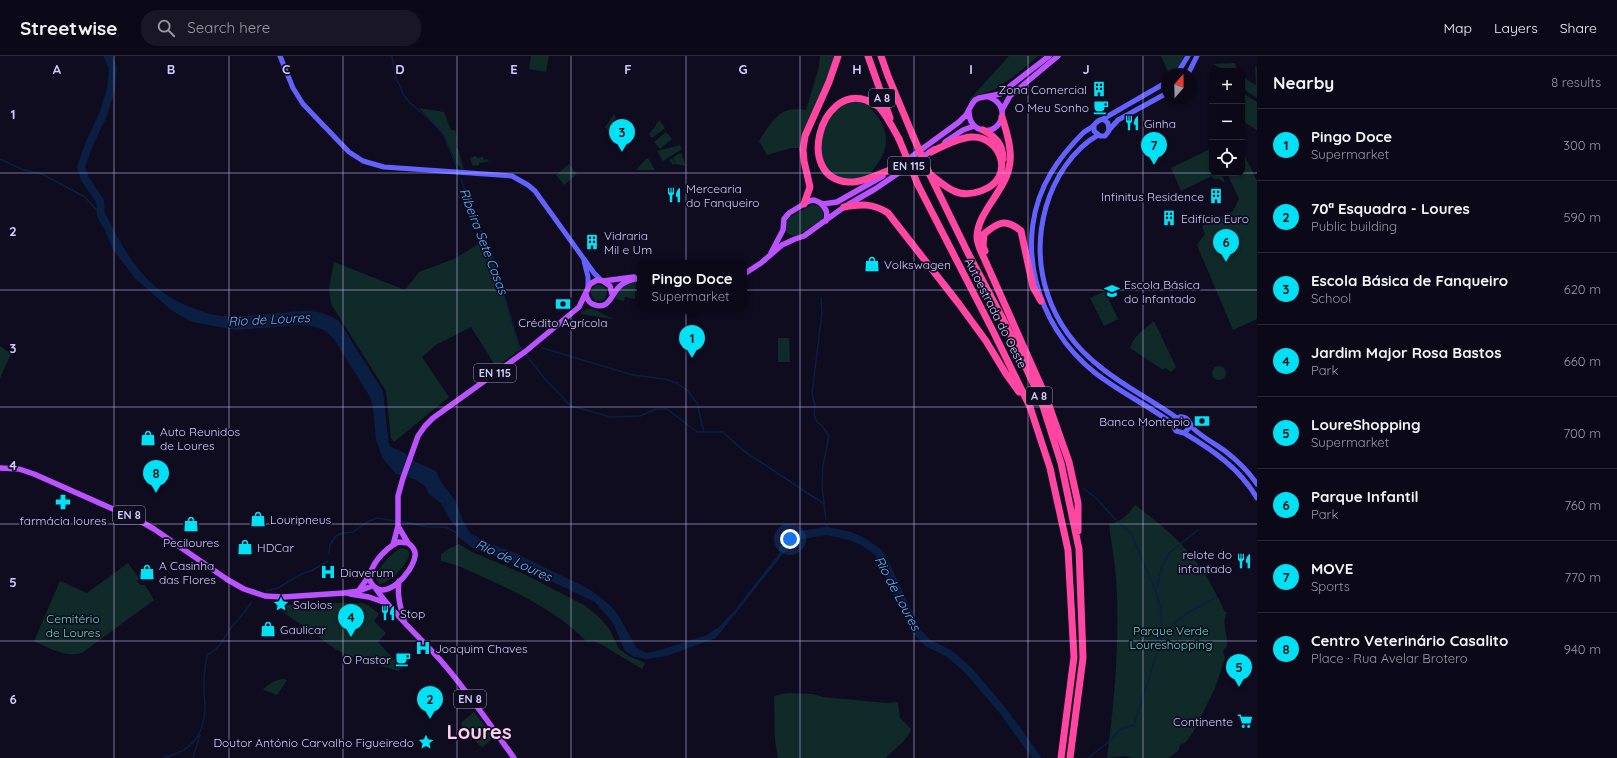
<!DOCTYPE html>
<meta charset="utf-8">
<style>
body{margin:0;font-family:Quicksand,sans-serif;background:#191725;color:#f1f3f6}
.controls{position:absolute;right:12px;top:12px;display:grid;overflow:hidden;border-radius:8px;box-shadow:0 1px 3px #0004}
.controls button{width:36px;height:36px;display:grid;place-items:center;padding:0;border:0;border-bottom:1px solid #2b2a37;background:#0b0918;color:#f1f3f6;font:20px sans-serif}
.compass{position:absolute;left:1161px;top:12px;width:36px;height:36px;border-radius:50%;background:#0b0918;box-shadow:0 1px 3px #0004;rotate:20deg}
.you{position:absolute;left:790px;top:483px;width:14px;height:14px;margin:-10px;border:3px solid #fff;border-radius:50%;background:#1a73e8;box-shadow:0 0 0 6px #1a73e833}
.badge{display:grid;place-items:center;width:26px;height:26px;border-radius:50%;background:#00e1f6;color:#111;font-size:13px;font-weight:700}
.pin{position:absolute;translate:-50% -33px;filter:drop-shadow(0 1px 2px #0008)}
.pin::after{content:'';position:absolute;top:21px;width:14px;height:12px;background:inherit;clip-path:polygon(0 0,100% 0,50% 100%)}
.popup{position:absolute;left:637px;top:204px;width:110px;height:52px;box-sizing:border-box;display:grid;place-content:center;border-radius:8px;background:#0b0918;filter:drop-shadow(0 1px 3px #0005);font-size:13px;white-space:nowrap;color:#9a9aa2}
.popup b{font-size:15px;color:#f1f3f6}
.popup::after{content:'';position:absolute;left:50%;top:100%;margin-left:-8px;border:8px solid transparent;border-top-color:#0b0918}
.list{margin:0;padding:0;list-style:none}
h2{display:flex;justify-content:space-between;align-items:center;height:52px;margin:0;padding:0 16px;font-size:17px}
h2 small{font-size:13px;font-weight:400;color:#9a9aa2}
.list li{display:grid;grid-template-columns:26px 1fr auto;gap:12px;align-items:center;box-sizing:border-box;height:72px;padding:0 16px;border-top:1px solid #2b2a37}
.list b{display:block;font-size:15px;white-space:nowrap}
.list p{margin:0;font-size:13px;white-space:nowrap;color:#9a9aa2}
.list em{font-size:13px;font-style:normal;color:#9a9aa2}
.icon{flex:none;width:22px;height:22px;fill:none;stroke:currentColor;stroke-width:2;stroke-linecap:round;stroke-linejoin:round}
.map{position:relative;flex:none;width:1257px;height:702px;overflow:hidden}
header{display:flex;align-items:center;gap:24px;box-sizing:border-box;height:56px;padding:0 20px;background:#0b0918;border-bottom:1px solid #2b2a37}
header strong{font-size:19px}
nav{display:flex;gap:22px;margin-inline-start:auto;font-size:14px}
.search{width:280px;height:36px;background:#191725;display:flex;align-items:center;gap:10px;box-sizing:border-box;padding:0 14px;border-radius:16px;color:#9a9aa2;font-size:15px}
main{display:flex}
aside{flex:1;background:#0b0918}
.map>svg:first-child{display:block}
</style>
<header>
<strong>Streetwise</strong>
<div class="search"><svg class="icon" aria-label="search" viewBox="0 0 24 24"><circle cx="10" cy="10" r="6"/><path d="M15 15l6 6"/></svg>Search here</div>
<nav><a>Map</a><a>Layers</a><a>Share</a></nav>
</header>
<main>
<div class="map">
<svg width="1257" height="702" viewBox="0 0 1257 702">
<rect width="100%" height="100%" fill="#0f0c20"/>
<!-- green -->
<path fill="#0f2a29" d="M531,0h18l-3,16 -17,-3z
M820,0h15l-8,25 -26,67h-10l-24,7 -8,-14c13,-20 21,-36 47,-31l13,-43z
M1009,0h29c-13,12 -27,23 -43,33 -9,5 -16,3 -25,12l-1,-1z
M1161,0h23l-5,11 -7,7h-3z
M1235,7l2,8h-12l-12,-7z
M1255,11h2v31l-15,-10v-11l14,8z
M1242,37l15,9v28l-15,-9z
M858,42c24,18 39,40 18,68 -3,3 -6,10 -9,12 -14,8 -45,-3 -47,-20 0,-6 -3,-15 0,-21 3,-6 11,-26 15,-30 5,-4 16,-7 23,-9z
M419,52l25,4 7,18h4l2,8 -1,9 2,2 6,21 -3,-1 -5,-7 -12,-27z
M614,58l2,4 -3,3 4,4 3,-3 3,3 -11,10 -7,-8z
M659,64l6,8 -13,10 -3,-4 6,-7z
M666,76l6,7 -12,10 -6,-7z
M680,89l2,4 -19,12 -6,-10z
M1210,93l2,4v20h9l4,9h-1l-5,-3h-5l-2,-3 -31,15 -10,-23z
M1242,94l15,31v138l-24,11 -36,-85 8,-11 -3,-8 31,-15 6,-12 -12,-26h15z
M681,97l5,13 -11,-2 -2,1 -4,-5 3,-2 3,6 -2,-7z
M476,100l1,2 6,-1 1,3 3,-1 1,2h4l-13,2v2l-6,1 -3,-8z
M648,102l7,12h-19l10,-11z
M569,108l8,10 -13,11 -8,-10z
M813,148c9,2 12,8 9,16l-24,15c-5,2 -10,0 -13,-5l1,-9 1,-2z
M485,184c17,35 22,74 36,109l-25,18 -25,-40 -35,18 -14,12 27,40 -55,45 -3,-4 -5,-47 -55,-87 -2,-16 5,-26 71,28 14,-18 35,-13z
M631,226h5l-1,17 -10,-2 -1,4 -8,-2 -1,-2 7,-11z
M591 237a8 8 0 1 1 16 0a8 8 0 1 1-16 0Z
M1105,235l13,28 -14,7 -14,-28z
M587,253c11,-2 15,7 26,9v1l-33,-5z
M1154,265l22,46 -5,5 -6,-4 -2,2 -33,-22c2,-11 16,-20 24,-27z
M778,282h11l1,24h-12z
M0,290l11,8 -11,24z
M1212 317a7 7 0 1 1 14 0a7 7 0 1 1-14 0Z
M1135,449c29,21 55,44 73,74 6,11 12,22 17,33h2c-6,12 1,22 0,34l-4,5 2,7 -10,30 -20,41 -9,13 -6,3 -2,6 -10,7h-35l-8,-2 -18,2c8,-61 13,-121 9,-182 -2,-17 -5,-35 -7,-52 12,-2 19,-9 26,-19z
M459,488l13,8 52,22 60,31 14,11 12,14 9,19 10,7 16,7 -3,6 -43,-26 -7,-2 -5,1c-35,-37 -85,-56 -131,-77l-15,-4v-7l9,-6z
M401,492l5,1c2,1 3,2 3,5 1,8 -21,31 -30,30l-3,-5c1,-12 16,-26 25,-31z
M128,507l11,15 -2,3 3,4h5l9,15 -72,53c-17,5 -33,-5 -48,-12l26,-60 27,12z
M330,547h32l6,2 11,9 -5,7 12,12 -8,9 24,26 -4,3 -46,-14 -15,-7 -54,-38 -3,-6 3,-1z
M284,623l3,1 -10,15 -14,-5c5,-6 13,-11 21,-11z
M787,637l26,1 10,3 63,6 12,-1 2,16 11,11c-3,11 -17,20 -25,29h-108l-3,-17 -1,-45z
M474,656l20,25 -11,10 -3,-1 -19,-21 1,-3z"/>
<!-- water -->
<path fill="#0a1f42" d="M106,159c21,41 39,74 84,92 11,4 21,8 33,9 17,2 37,-2 54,-3 24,-2 41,-6 62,8l44,70 6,55 14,6 13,10 20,9 5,11 14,18 9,23 7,11 15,8 25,9 80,39 21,17 8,11 16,29 10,6 14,-3 45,-14 14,-9 16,-17 53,-68 3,2 -75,94 -49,18 -20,3 -12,-2 -10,-6 -12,-28 -18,-21 -82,-39 -42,-16 -14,-11v-8l-8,-10 -8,-15 -12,-9 -4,-8 -11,-7 -18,-5 -13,-15 -7,-19 -3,-32 -3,-11 -36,-58 -10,-9 -12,-4 -13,-1 -63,5 -44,-8 -21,-12 -36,-32 -22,-28 -13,-32z"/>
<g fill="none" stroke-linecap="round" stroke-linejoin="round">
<!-- stream -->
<path stroke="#0a1f42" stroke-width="1.5" d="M392,0l4,23 5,9 2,6 6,8 21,18 14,15 14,35
M0,103l24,11 18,4 43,23 16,18
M461,123l14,40 17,35 27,92 3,4
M821,242l1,15 -10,81 3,11 -1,10 3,7 5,4 7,10 -6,30 -1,17 2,21
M542,292l91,27 32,4 12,4 11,8 9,12 7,29
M527,300l18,23 26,27 40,11 29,-1 16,-7h11l30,23h26l21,19 80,53 2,15
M1083,432l14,11 17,19 17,15 25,59 4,14 2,23 -1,12 -27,84 -14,5 -14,14 -18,14
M399,465l29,6h18l12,7
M827,475v-6
M329,498l1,-9 6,-9 6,-3 11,-1 14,-10 10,-4 18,3
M266,535l12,-3 25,-15 8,-2 17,-10
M1156,535l6,-24 8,-15 28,-22
M1161,584c15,-23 33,-31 56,-43
M164,702c27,-8 40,-20 41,-50 0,-9 -2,-19 -1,-28 0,-8 2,-17 3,-25 11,-5 15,-13 21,-23 7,-10 16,-18 23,-29
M193,702l7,-23"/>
<!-- river -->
<path stroke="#0a1f42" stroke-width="8" d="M107,170l-6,-11 -1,-14 -15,-22 -4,-12 9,-25 13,-27 8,-26 2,-20 -5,-13
M783,493l4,-5 14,-9 26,-4 23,5 12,5 16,11 8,13 31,67 11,11 22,11 19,17 35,41 33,46"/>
<!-- secondary -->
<path stroke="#6462ff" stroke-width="5" d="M280,0l13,32 10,16 46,48 14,9 21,6 128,9 16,9 7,6 59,82 7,7
M1177,18l11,-18
M1188,18l9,-18
M1103,63l64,-37
M1094,69v6l6,5h5l4,-5 -1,-8 -5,-4c-6,1 -6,3 -10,7 -3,3 -7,4 -10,7 -12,12 -23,25 -32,40 -40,66 -15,153 43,199 25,20 54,33 79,52
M1110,73l8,-9 49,-27
M1098,79c-26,15 -44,44 -52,72 -17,61 4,120 53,159 24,20 53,34 78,52
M584,205l4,16v10
M1190,367l-1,5 -5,5 -8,-2c-6,-7 0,-18 10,-13 4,3 5,9 9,12 9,8 20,14 30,21 13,10 23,20 32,33
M1184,377c29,17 56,36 73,65"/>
<!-- primary -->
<path stroke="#bc52ff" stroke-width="5.5" d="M1002,54l8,-14 48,-40
M969,56c0,6 2,12 8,16 21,12 38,-21 12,-31
M945,86l18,-12 11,-4
M896,112l63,-46 7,-7 6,-11 3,-4 4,-2 21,-4 49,-38
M820,147c6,5 8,9 6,18
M771,197l12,-23 1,-11 5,-6 20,-12 5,-1 9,4 14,-2 46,-26
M744,218l17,-11 21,-18 13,-6 9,-3 40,-29 31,-18 59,-40
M603,225l31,-4
M586,238c1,5 4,10 9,11 15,5 17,-13 25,-19 5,-5 13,-7 20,-8
M0,412l19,1 15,5 106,47 14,8 74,51 16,9 21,7 18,1 61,-4 15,-2 13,-5
M398,470l10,17
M398,486l10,1c4,3 8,8 7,13 -2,16 -32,50 -45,25 -2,-15 15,-32 28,-39z
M393,489l5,-19v-30l5,-18 15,-42 7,-10 8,-8 93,-67 53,-44 11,-23 7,-4 6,1 7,5 2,8
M399,525c-2,14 1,25 5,39
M376,533c19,27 45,49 66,73 26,30 49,64 72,96
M359,534l10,-14
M350,538l19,3 17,6"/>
<!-- highway -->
<path stroke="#ff46a1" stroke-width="7" d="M868,0l22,62
M881,0l7,20 25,60
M1002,61c5,16 11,35 7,51 -5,24 -32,45 -32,69 0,4 2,9 3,12l66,148 23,65 9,41v28
M983,74c13,7 20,14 20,29
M931,96c12,-6 27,-14 40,-15 30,-2 46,42 10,54 -9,3 -19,4 -27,0 -9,-4 -16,-11 -23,-16
M898,111c-15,5 -35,16 -50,15 -53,-4 -28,-97 18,-82 4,2 9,4 13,7 8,9 14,21 20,32
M930,119l38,78 37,70 36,77 20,63 18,86 4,109 -13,100
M918,129l74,144 38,78 20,61 18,82 6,107 -13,101
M804,148l6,-17 -6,-26 -1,-12 2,-13 24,-54 9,-26
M844,151c16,-3 29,-4 44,6l71,91 27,37 20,33 13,18
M985,195l-2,-5 1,-12c14,-12 22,-16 37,-3l12,56 8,14"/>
<!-- highway-bridge -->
<path stroke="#ff46a1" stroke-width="7" d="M913,80l17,39
M899,83l19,46"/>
</g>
<!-- grid -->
<path fill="none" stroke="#d0cbff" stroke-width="1" stroke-opacity="0.55" d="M114,0v702M229,0v702M343,0v702M457,0v702M571,0v702M686,0v702M800,0v702M914,0v702M1028,0v702M1143,0v702M0,117h1212M1212,117h30M1242,117h15M0,234h1257M0,351h1257M0,468h1257M0,585h1257"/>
<!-- icons -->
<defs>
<g id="building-bare" transform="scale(1.2)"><path d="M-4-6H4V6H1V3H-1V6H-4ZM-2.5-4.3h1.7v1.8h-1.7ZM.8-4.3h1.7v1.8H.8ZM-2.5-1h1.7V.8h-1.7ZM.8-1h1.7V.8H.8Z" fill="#00e1f6" stroke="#0f0c20" stroke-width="2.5" paint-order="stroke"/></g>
<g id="cafe-bare" transform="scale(1.2)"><path d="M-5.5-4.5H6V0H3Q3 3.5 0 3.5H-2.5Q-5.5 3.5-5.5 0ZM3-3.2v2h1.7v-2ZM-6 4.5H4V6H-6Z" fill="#00e1f6" stroke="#0f0c20" stroke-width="2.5" paint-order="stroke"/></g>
<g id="restaurant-bare" transform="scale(1.2)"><path d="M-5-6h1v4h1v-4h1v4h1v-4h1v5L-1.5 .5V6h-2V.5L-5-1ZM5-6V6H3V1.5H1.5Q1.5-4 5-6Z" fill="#00e1f6" stroke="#0f0c20" stroke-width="2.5" paint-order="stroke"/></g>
<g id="shop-bare" transform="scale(1.2)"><path d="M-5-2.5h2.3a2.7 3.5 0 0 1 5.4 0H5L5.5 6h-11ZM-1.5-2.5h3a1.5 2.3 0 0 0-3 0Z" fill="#00e1f6" stroke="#0f0c20" stroke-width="2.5" paint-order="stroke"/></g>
<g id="school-bare" transform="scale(1.2)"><path d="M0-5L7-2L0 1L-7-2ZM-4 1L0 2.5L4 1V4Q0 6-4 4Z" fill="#00e1f6" stroke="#0f0c20" stroke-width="2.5" paint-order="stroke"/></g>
<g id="bank-bare" transform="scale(1.2)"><path d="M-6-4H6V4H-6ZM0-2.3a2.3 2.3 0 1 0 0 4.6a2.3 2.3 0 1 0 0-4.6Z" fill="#00e1f6" stroke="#0f0c20" stroke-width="2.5" paint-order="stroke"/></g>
<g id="pharmacy-bare" transform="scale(1.2)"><path d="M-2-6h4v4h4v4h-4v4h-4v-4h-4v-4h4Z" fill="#00e1f6" stroke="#0f0c20" stroke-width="2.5" paint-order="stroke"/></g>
<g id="hospital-bare" transform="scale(1.2)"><path d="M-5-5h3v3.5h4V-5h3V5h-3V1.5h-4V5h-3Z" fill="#00e1f6" stroke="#0f0c20" stroke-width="2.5" paint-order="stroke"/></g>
<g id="sight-bare" transform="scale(1.2)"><path d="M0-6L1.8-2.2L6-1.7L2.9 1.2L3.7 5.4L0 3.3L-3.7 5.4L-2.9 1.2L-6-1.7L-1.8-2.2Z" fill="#00e1f6" stroke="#0f0c20" stroke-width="2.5" paint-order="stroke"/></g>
<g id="supermarket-bare" transform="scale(1.2)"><path d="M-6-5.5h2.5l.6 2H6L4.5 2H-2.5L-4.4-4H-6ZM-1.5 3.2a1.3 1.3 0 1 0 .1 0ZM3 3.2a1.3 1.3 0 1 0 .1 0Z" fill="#00e1f6" stroke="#0f0c20" stroke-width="2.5" paint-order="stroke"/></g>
</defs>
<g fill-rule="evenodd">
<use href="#building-bare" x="1099" y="33"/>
<use href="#cafe-bare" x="1101" y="51"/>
<use href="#restaurant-bare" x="1132" y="67"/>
<use href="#restaurant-bare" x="674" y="139"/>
<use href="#building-bare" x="1216" y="140"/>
<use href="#building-bare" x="1169" y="162"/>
<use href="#building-bare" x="592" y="186"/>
<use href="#shop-bare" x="872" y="208"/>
<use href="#school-bare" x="1112" y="235"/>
<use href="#bank-bare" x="563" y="248"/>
<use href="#bank-bare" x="1202" y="365"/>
<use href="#shop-bare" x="148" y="382"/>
<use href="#pharmacy-bare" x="63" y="446"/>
<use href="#shop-bare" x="258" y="463"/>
<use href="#shop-bare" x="191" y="468"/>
<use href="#shop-bare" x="245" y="491"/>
<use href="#restaurant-bare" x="1244" y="505"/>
<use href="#shop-bare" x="147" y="516"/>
<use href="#hospital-bare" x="328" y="516"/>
<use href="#sight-bare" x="281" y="548"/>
<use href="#restaurant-bare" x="388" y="557"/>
<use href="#shop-bare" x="268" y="573"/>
<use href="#hospital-bare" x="423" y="592"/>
<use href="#cafe-bare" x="403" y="603"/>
<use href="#supermarket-bare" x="1245" y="665"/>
<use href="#sight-bare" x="426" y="686"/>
</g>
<g text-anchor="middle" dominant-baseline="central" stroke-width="3.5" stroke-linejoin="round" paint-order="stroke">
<!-- shield labels -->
<g fill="#0f0c20" stroke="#9692bc" stroke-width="1">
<rect x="869" y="33" width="26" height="18" rx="3"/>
<rect x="888" y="101" width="42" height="18" rx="3"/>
<rect x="474" y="308" width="42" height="18" rx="3"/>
<rect x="1026" y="331" width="26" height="18" rx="3"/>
<rect x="113" y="450" width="32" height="18" rx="3"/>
<rect x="454" y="634" width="32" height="18" rx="3"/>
</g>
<g font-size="11" font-weight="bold" fill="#d0cbff">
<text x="882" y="42">A 8</text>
<text x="909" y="110">EN 115</text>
<text x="495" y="317">EN 115</text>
<text x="1039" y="340">A 8</text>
<text x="129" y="459">EN 8</text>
<text x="470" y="643">EN 8</text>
</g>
<!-- poi labels -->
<g font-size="12" fill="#d0cbff" stroke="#0f0c20" text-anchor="start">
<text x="1087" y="33" text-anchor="end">Zona Comercial</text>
<text x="1089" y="51" text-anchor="end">O Meu Sonho</text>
<text x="1144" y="67">Ginha</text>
<text x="686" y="132">Mercearia<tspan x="686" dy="14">do Fanqueiro</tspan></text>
<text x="1204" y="140" text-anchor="end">Infinitus Residence</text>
<text x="1181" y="162">Edifício Euro</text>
<text x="604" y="179">Vidraria<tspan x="604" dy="14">Mil e Um</tspan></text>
<text x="884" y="208">Volkswagen</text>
<text x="1124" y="228">Escola Básica<tspan x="1124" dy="14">do Infantado</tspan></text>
<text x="563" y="266" text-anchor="middle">Crédito Agrícola</text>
<text x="1190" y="365" text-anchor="end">Banco Montepio</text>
<text x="160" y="375">Auto Reunidos<tspan x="160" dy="14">de Loures</tspan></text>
<text x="270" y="463">Louripneus</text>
<text x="63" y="464" text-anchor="middle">farmácia loures</text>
<text x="191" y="486" text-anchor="middle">Peciloures</text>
<text x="257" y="491">HDCar</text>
<text x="1232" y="498" text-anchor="end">relote do<tspan x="1232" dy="14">infantado</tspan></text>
<text x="159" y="509">A Casinha<tspan x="159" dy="14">das Flores</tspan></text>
<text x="340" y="516">Diaverum</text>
<text x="293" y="548">Saloios</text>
<text x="400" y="557">Stop</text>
<text x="280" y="573">Gaulicar</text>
<text x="435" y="592">Joaquim Chaves</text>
<text x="391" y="603" text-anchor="end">O Pastor</text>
<text x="1233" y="665" text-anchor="end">Continente</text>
<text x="414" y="686" text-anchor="end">Doutor António Carvalho Figueiredo</text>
</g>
<!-- street labels -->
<g font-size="12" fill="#d0cbff" stroke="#0f0c20">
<text transform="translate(996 257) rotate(63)">Autoestrada do Oeste</text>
</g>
<!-- park labels -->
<g font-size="12" fill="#54e2bc" stroke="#0f0c20">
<text x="73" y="562">Cemitério<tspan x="73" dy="14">de Loures</tspan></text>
<text x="1171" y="574">Parque Verde<tspan x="1171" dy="14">Loureshopping</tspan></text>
</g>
<!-- water labels -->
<g font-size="13" font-style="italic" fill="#59b5ff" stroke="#0f0c20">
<text transform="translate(484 185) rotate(69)">Ribeira Sete Casas</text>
<text transform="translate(269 263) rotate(-3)">Rio de Loures</text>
<text transform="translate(514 504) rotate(25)">Rio de Loures</text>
<text transform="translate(898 537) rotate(62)">Rio de Loures</text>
</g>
<!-- town labels -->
<g font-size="20" font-weight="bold" fill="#ffcdee" stroke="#0f0c20">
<text x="479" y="675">Loures</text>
</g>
</g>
<g font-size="13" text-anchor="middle" font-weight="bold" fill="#d0cbff" stroke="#0f0c20" stroke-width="3.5" stroke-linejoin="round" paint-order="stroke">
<text x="57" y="18">A</text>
<text x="171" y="18">B</text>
<text x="286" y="18">C</text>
<text x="400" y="18">D</text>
<text x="514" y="18">E</text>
<text x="628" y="18">F</text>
<text x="743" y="18">G</text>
<text x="857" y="18">H</text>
<text x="971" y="18">I</text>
<text x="1086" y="18">J</text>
<text x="13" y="63">1</text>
<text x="13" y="180">2</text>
<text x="13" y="297">3</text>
<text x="13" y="414">4</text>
<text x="13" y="531">5</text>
<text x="13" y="648">6</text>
</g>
</svg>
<div class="controls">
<button>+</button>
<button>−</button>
<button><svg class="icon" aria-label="locate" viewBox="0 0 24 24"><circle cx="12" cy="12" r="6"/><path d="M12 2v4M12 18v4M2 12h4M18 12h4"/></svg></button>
</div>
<svg class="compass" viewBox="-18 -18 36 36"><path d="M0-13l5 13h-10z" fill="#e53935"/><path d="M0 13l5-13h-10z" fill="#9a9aa2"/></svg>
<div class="you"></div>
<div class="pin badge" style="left:692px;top:302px">1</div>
<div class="popup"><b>Pingo Doce</b>Supermarket</div>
<div class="pin badge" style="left:430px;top:663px">2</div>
<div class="pin badge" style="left:622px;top:96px">3</div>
<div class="pin badge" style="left:351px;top:581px">4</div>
<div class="pin badge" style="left:1239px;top:631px">5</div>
<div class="pin badge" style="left:1226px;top:206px">6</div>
<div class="pin badge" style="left:1154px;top:109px">7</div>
<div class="pin badge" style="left:156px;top:437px">8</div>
</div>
<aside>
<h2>Nearby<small>8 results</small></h2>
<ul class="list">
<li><span class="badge">1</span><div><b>Pingo Doce</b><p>Supermarket</p></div><em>300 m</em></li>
<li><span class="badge">2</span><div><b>70ª Esquadra - Loures</b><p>Public building</p></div><em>590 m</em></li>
<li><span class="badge">3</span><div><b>Escola Básica de Fanqueiro</b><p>School</p></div><em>620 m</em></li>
<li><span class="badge">4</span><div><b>Jardim Major Rosa Bastos</b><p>Park</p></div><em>660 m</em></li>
<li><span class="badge">5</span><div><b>LoureShopping</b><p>Supermarket</p></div><em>700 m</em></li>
<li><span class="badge">6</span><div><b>Parque Infantil</b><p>Park</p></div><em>760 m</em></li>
<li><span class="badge">7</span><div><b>MOVE</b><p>Sports</p></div><em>770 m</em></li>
<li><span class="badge">8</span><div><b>Centro Veterinário Casalito</b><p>Place · Rua Avelar Brotero</p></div><em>940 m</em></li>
</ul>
</aside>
</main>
